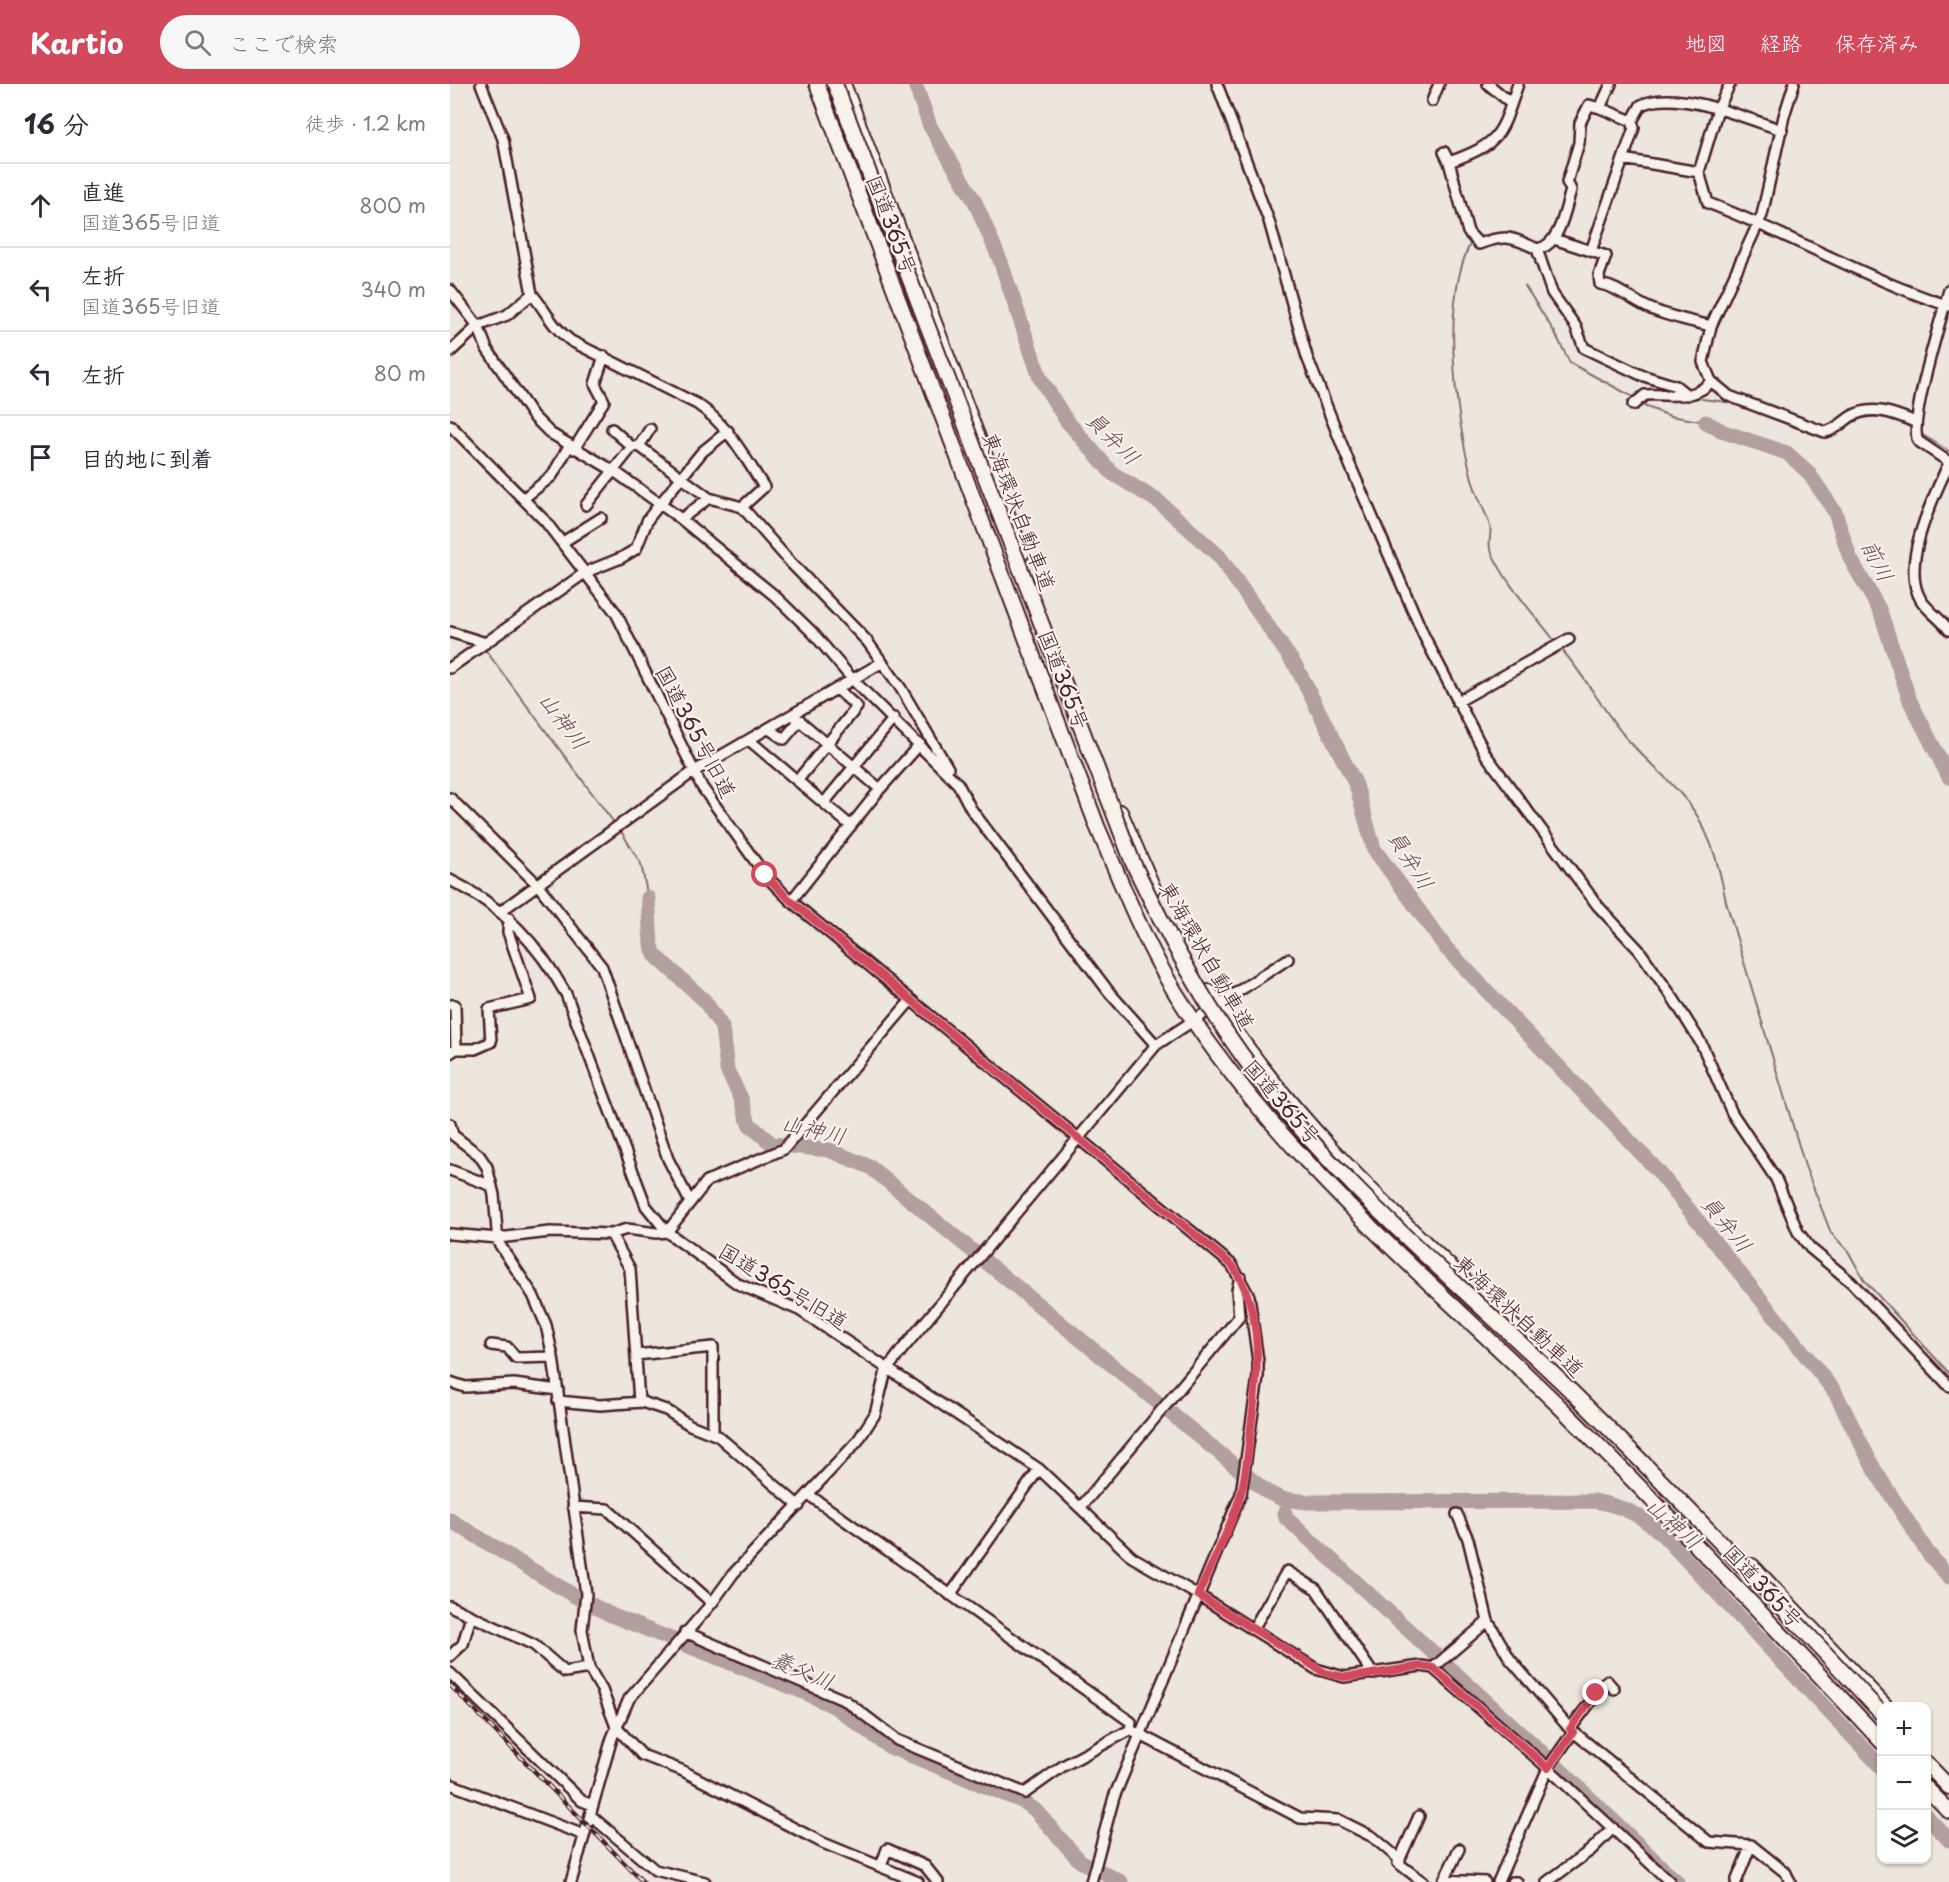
<!DOCTYPE html>
<html lang="ja">
<meta charset="utf-8">
<style>
body{margin:0;font-family:"Playpen Sans","Klee One",sans-serif;background:#f7f7f7;color:#2b2b33}
.controls{position:absolute;right:18px;bottom:18px;display:grid;overflow:hidden;border-radius:12px;box-shadow:0 2px 4px #0004}
.controls button{width:54px;height:54px;display:grid;place-items:center;padding:0;border:0;border-bottom:2px solid #e1e1e2;background:#fff;color:#2b2b33;font:30px sans-serif}
.stop{position:absolute;width:18px;height:18px;margin:-14px;border:4px solid #d1495b;border-radius:50%;background:#fff}
.stop.end{background:#d1495b;border-color:#fff;box-shadow:0 2px 6px #0008}
.list{margin:0;padding:0;list-style:none}
h2{display:flex;justify-content:space-between;align-items:center;height:78px;margin:0;padding:0 24px;font-size:26px}
h2 small{font-size:20px;font-weight:400;color:#7c7c81}
.list li{display:grid;grid-template-columns:39px 1fr auto;gap:18px;align-items:center;box-sizing:border-box;height:84px;padding:0 24px;border-top:2px solid #e1e1e2}
.list b{display:block;font-size:22px;white-space:nowrap}
.list p{margin:0;font-size:20px;white-space:nowrap;color:#7c7c81}
.list em{font-size:20px;font-style:normal;color:#7c7c81}
.icon{flex:none;width:33px;height:33px;fill:none;stroke:currentColor;stroke-width:2;stroke-linecap:round;stroke-linejoin:round}
.map{position:relative;flex:none;width:1499px;height:1798px;overflow:hidden}
header{display:flex;align-items:center;gap:36px;box-sizing:border-box;height:84px;padding:0 30px;background:#d1495b;color:#fff}
header strong{font-size:28px}
nav{display:flex;gap:33px;margin-inline-start:auto;font-size:21px}
.search{width:420px;height:54px;background:#f7f7f7;display:flex;align-items:center;gap:15px;box-sizing:border-box;padding:0 21px;border-radius:33px;color:#7c7c81;font-size:22px}
main{display:flex}
aside{flex:1;background:#fff}
.map>svg:first-child{display:block}
</style>
<header>
<strong>Kartio</strong>
<div class="search"><svg class="icon" aria-label="search" viewBox="0 0 24 24"><circle cx="10" cy="10" r="6"/><path d="M15 15l6 6"/></svg>ここで検索</div>
<nav><a>地図</a><a>経路</a><a>保存済み</a></nav>
</header>
<main>
<aside>
<h2>16 分<small>徒歩 · 1.2 km</small></h2>
<ul class="list">
<li><svg class="icon" aria-label="ahead" viewBox="0 0 24 24"><path d="M12 20V5M6 11l6-6 6 6"/></svg><div><b>直進</b><p>国道365号旧道</p></div><em>800 m</em></li>
<li><svg class="icon" aria-label="left" viewBox="0 0 24 24"><path d="M17 20v-9H6M10 6l-5 5 5 5"/></svg><div><b>左折</b><p>国道365号旧道</p></div><em>340 m</em></li>
<li><svg class="icon" aria-label="left" viewBox="0 0 24 24"><path d="M17 20v-9H6M10 6l-5 5 5 5"/></svg><div><b>左折</b></div><em>80 m</em></li>
<li><svg class="icon" aria-label="arrive" viewBox="0 0 24 24"><path d="M6 21V4h12l-3 4 3 4H6"/></svg><div><b>目的地に到着</b></div></li>
</ul>
</aside>
<div class="map">
<svg width="1499" height="1798" viewBox="0 0 1499 1798">
<rect width="100%" height="100%" fill="#ece6dd"/>
<filter id="ink" filterUnits="userSpaceOnUse"><feTurbulence type="fractalNoise" baseFrequency=".0167" numOctaves="2"/><feDisplacementMap in="SourceGraphic" scale="12" xChannelSelector="R" yChannelSelector="G"/><feConvolveMatrix kernelMatrix="1 2 1 2 8 2 1 2 1" color-interpolation-filters="sRGB"/></filter>
<g filter="url(#ink)">
<g fill="none" stroke-linecap="round" stroke-linejoin="round">
<!-- stream -->
<path stroke="#896c6f" stroke-width="2" d="M1017,76c29,-11 42,-29 50,-59
M1006,80l4,15
M1020,160c-29,60 -15,171 2,235 4,16 13,31 18,47 2,7 -2,15 0,22 13,33 42,63 63,91
M1075,202l30,47 15,30 63,34
M1252,315l33,4
M1194,322l26,10 36,6
M1296,323l77,31c10,0 17,-7 24,-12 22,-16 45,-9 66,3
M1471,350l28,17
M11,555l2,4 14,2
M34,564l131,176
M1113,567c22,26 38,55 59,82 18,22 39,39 58,60 28,30 39,70 46,109l79,264 26,67 17,18 16,29 85,93
M169,744l22,36 7,34"/>
<!-- river -->
<path stroke="#b39f9d" stroke-width="15" d="M465,0l15,42 45,76 25,58 40,118 26,42 46,53 47,29 60,54 78,112 59,117 18,64 72,99 212,223 177,221 39,77 54,84 21,24
M1256,338l18,10 63,21 21,19 27,40 15,46 30,53 30,90 39,76
M198,814l3,46 4,11 49,45 18,27 5,43 14,28 8,26 23,20 57,6 41,17 397,325 15,7 27,3 286,-1c30,6 44,13 67,33l220,234
M835,1429l1,5 260,238 131,126
M0,1436l123,75 38,20 195,78 29,14 53,39 136,56 11,8 45,51 41,21
M1476,1732l23,24"/>
<!-- minor casing -->
<g stroke="#4a1f2b" stroke-width="14">
<path id="minor" d="M31,0l22,55 29,155c15,18 19,32 39,47l126,63c31,21 47,52 67,83l-22,20 49,56 76,78 33,46 48,81
M767,0l52,137 38,136 43,108 74,171 62,119 112,151 41,44 34,48 28,45 31,70 44,66 22,53 12,16 41,34 98,104
M1038,0l23,19
M1161,0l-11,24 32,13
M982,17l7,-17
M994,68l5,10 19,70 11,12c27,-10 34,-7 58,5l15,44 24,34 8,21 57,27 35,11 11,9
M1173,75l76,13 9,31c82,31 158,76 241,103
M999,78c53,-19 52,-28 69,-78
M1249,88l19,-63 12,-25
M1104,155l52,17 -7,19 1,9c20,4 32,17 51,25 19,8 40,12 60,17l51,-111 22,-99 10,-32
M1087,165c23,-3 28,-40 34,-59l-4,-8 12,-39 1,-20 9,-18 11,3
M1141,167l43,-123 -2,-7 9,-16c36,-17 104,13 141,25
M0,206l28,36 9,23 46,67 17,17 64,38 67,48 94,77 38,37 40,47 105,104 13,25 138,183 47,53
M1499,206c-7,26 -41,133 -31,151l31,21
M0,268l28,-26 29,-11 25,-21
M1261,297l18,15 96,36c10,-2 17,-9 25,-15 21,-13 44,-4 65,5
M1183,321l12,-10c23,-2 50,7 66,-14l-8,-19 8,-36
M0,341l95,96 71,92 86,174 63,88 26,26 441,364 17,31 9,65v16l-17,117 -127,303 -23,85
M162,345l20,18 7,-1 70,52 -28,21
M189,362l11,-17
M124,365l30,-48 -9,-17 9,-28
M1499,379c-15,33 -50,102 -28,137 7,11 20,19 28,30
M74,414l28,-22 17,-30
M259,414l33,9
M136,421l46,-58
M113,458l38,-24
M0,548l36,11
M0,584l136,-96 35,-14 15,-9 12,-30 11,-14 43,-53 26,-21
M1007,618l112,-63
M343,631l87,74
M319,645l15,10 16,-19
M299,656l102,86
M347,697l60,-74 -20,-18
M0,714l88,87 64,82 66,192 22,43
M374,719l70,-85
M0,796c53,26 88,64 116,114l80,212 21,26 71,52 61,26 240,159 93,88 66,38 118,74 28,8 77,-11 12,2 115,100 122,114
M341,817l89,-112 40,-45
M51,827l192,-139 188,-109
M0,921h5l1,44
M0,969l6,-4h19l16,-7 -2,-33 42,-10 -23,-67 1,-14
M0,1040l3,11 26,20 8,12 7,28 4,47 35,53 13,30 7,32 33,237 -4,36 7,38 13,22 14,37 26,28 39,15 142,73 95,39
M0,1086l42,16
M0,1150l48,4 52,-6 61,2 16,-5 29,4 11,-1 40,-51 77,-32 127,-149
M161,1150l19,35 9,133
M41,1261l16,2 9,11 37,-1
M186,1271l77,-8v86
M0,1298l15,5 49,-3 44,6
M108,1317l42,4 42,-3 24,8 24,15 28,11 81,70
M359,1411l322,227 -1,8
M123,1423l34,2 105,94
M631,1423l158,-190 -2,-27 3,-13
M1007,1430l11,25 20,82 22,38 60,70 139,113 42,3 35,28 4,9
M500,1511l89,-126
M0,1522l84,39 31,27 24,-4
M803,1545l34,-58 29,18 57,85
M235,1548l161,69 51,39 128,53 38,-27 67,-36
M0,1572l13,-12 8,-28
M983,1584l55,-47
M0,1589l132,128 11,4
M1120,1645l35,-46 2,-2 7,8
M685,1648l165,86 39,2 34,17 27,23
M0,1700l134,51
M140,1731l65,55 50,12
M969,1732l-21,47 25,19
M1009,1765l-15,31 41,2
M431,1782l6,-17 38,17 13,16
M121,1798l41,-144 17,-39 83,-96 21,-29 124,-132 18,-28 11,-43 15,-20 255,-306 132,-86
M1048,1798l50,-114 25,-36
M1062,1798h5
M1097,1798l44,-32 22,-22
M1286,1798l15,-37"/>
</g>
<!-- highway casing -->
<g stroke="#4a1f2b" stroke-width="18">
<path id="highway" d="M367,0l280,742c24,56 46,114 78,166 99,161 251,284 385,415 110,109 216,221 322,335
M393,0l179,469
M670,728l33,76
M759,908c88,142 216,249 335,364
M1302,1482l133,140
M1476,1679l23,24
M1476,1704l23,23"/>
</g>
<!-- minor -->
<use href="#minor" stroke="#f7f3e8" stroke-width="9"/>
<!-- highway -->
<use href="#highway" stroke="#f7f3e8" stroke-width="14"/>
<!-- rail casing -->
<g stroke="#4a1f2b" stroke-width="4.5">
<path id="rail" d="M0,1601l193,197"/>
</g>
<!-- rail -->
<use href="#rail" stroke="#f7f3e8" stroke-width="2" stroke-dasharray="7" stroke-linecap="butt"/>
<!-- highway-bridge casing -->
<g stroke="#4a1f2b" stroke-width="18" stroke-linecap="butt">
<path id="highway-bridge" d="M385,0l298,779c34,71 70,140 117,203 91,123 213,220 322,326 106,104 209,213 310,322"/>
</g>
<!-- highway-bridge -->
<use href="#highway-bridge" stroke="#f7f3e8" stroke-width="14"/>
</g>
</g>
<g fill="none" stroke-linecap="round" stroke-linejoin="round" filter="url(#ink)">
<!-- route -->
<path stroke="#d1495b" stroke-width="8" d="M315,791l26,26 441,364c34,49 26,113 18,169 -2,20 -4,40 -9,59 -9,33 -29,70 -43,102l127,78 19,4 22,-2 55,-9 12,2 115,100 25,-36 -3,-3 26,-36"/>
</g>
<g text-anchor="middle" dominant-baseline="central" stroke-width="4.5" stroke-linejoin="round" paint-order="stroke">
<!-- street labels -->
<g font-size="21" fill="#4a1f2b" stroke="#f7f3e8">
<text transform="translate(443 140) rotate(69)">国道365号</text>
<text transform="translate(570 427) rotate(69)">東海環状自動車道</text>
<text transform="translate(615 595) rotate(69)">国道365号</text>
<text transform="translate(247 647) rotate(62)">国道365号旧道</text>
<text transform="translate(758 871) rotate(60)">東海環状自動車道</text>
<text transform="translate(833 1017) rotate(49)">国道365号</text>
<text transform="translate(334 1201) rotate(31)">国道365号旧道</text>
<text transform="translate(1070 1231) rotate(43)">東海環状自動車道</text>
<text transform="translate(1314 1501) rotate(47)">国道365号</text>
</g>
<!-- water labels -->
<g font-size="22" font-style="italic" fill="#6f4c53" stroke="#f7f3e8">
<text transform="translate(664 353) rotate(45)">員弁川</text>
<text transform="translate(1429 476) rotate(63)">前川</text>
<text transform="translate(115 636) rotate(53)">山神川</text>
<text transform="translate(962 775) rotate(58)">員弁川</text>
<text transform="translate(364 1044) rotate(13)">山神川</text>
<text transform="translate(1278 1139) rotate(51)">員弁川</text>
<text transform="translate(1225 1438) rotate(41)">山神川</text>
<text transform="translate(353 1585) rotate(23)">養父川</text>
</g>
</g>
</svg>
<div class="controls">
<button>+</button>
<button>−</button>
<button><svg class="icon" aria-label="layers" viewBox="0 0 24 24"><path d="M12 4l9 5-9 5-9-5zM3 14l9 5 9-5"/></svg></button>
</div>
<div class="stop" style="left:315px;top:791px"></div>
<div class="stop end" style="left:1146px;top:1609px"></div>
</div>
</main>
